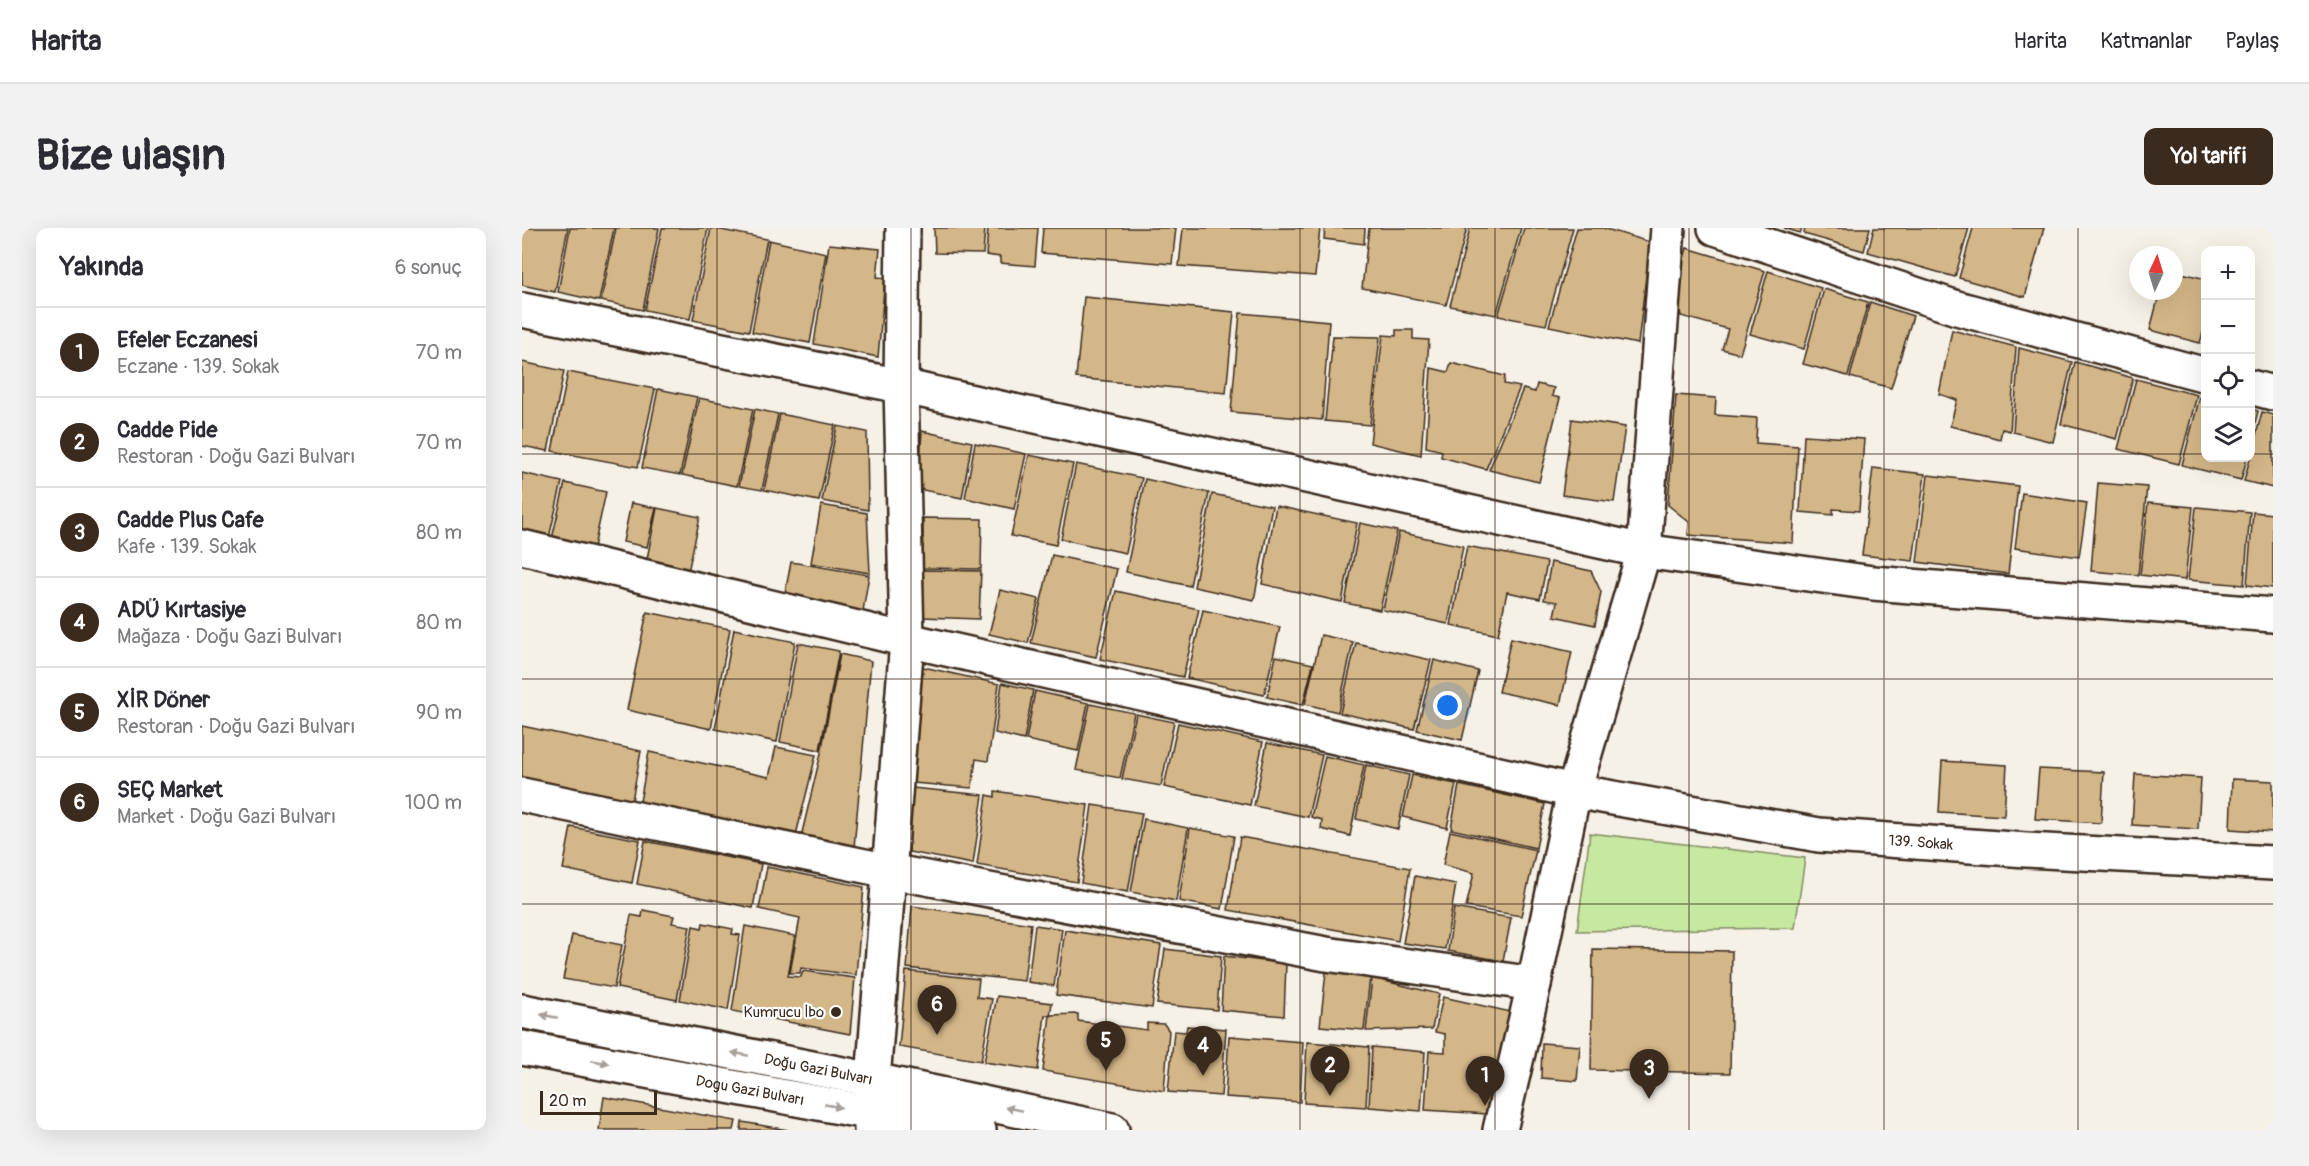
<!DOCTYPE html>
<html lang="tr">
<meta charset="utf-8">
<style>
body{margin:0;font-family:Pangolin,sans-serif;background:#f2f2f3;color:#2b2b33}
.controls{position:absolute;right:18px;top:18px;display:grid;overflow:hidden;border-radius:12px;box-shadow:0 6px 24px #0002}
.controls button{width:54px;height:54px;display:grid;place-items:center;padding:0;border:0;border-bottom:2px solid #e1e1e2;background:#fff;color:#2b2b33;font:30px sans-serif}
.compass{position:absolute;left:1607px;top:18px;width:54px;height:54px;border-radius:50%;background:#fff;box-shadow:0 6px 24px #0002;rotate:4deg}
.scale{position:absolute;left:18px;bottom:15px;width:117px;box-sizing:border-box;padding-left:6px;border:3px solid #3b2a1e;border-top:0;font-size:16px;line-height:21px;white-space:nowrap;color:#3b2a1e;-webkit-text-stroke:4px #fff;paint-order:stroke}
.you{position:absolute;left:926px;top:478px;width:21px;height:21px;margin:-15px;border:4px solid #fff;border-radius:50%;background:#1a73e8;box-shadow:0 0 0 9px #1a73e833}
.badge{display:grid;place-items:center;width:39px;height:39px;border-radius:50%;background:#3b2a1e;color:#fff;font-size:20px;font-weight:700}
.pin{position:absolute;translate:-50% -50px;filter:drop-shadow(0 2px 3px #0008)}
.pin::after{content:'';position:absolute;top:32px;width:21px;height:18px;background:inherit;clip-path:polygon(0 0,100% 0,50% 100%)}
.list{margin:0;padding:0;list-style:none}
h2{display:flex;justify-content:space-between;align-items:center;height:78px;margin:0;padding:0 24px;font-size:26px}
h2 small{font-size:20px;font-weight:400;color:#7c7c81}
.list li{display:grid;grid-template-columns:39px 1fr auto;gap:18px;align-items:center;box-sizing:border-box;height:90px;padding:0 24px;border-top:2px solid #e1e1e2}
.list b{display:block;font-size:22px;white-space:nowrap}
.list p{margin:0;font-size:20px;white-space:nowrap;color:#7c7c81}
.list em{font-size:20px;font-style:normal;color:#7c7c81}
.icon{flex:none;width:33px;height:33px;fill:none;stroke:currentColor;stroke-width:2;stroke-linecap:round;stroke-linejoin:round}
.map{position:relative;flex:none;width:1751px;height:902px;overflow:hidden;border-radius:12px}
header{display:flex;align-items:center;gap:36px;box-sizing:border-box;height:84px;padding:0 30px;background:#fff;border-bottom:2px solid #e1e1e2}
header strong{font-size:28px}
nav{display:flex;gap:33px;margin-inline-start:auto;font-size:21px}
.intro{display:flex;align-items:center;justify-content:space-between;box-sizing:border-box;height:144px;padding:0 36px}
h1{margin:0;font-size:42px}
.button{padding:15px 27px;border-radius:12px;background:#3b2a1e;color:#fff;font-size:21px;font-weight:700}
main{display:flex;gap:36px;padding:0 36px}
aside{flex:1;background:#fff;border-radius:12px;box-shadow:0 6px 24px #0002}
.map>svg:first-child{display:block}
</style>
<header>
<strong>Harita</strong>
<nav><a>Harita</a><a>Katmanlar</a><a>Paylaş</a></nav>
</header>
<div class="intro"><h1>Bize ulaşın</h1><a class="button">Yol tarifi</a></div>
<main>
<aside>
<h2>Yakında<small>6 sonuç</small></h2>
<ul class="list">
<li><span class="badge">1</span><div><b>Efeler Eczanesi</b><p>Eczane · 139. Sokak</p></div><em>70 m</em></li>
<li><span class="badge">2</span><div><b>Cadde Pide</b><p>Restoran · Doğu Gazi Bulvarı</p></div><em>70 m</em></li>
<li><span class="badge">3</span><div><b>Cadde Plus Cafe</b><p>Kafe · 139. Sokak</p></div><em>80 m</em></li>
<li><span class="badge">4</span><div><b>ADÜ Kırtasiye</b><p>Mağaza · Doğu Gazi Bulvarı</p></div><em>80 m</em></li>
<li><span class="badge">5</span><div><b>XİR Döner</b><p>Restoran · Doğu Gazi Bulvarı</p></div><em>90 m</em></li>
<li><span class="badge">6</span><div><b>SEÇ Market</b><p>Market · Doğu Gazi Bulvarı</p></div><em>100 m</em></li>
</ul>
</aside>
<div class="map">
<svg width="1751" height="902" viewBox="0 0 1751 902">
<rect width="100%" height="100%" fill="#f6f1e7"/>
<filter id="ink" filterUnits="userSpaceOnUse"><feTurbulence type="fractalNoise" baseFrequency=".0167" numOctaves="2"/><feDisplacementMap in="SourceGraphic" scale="12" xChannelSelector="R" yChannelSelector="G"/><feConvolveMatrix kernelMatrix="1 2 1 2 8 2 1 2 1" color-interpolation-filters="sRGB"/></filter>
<g filter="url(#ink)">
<!-- green -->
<path fill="#c6e8a1" stroke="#808960" stroke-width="1.5" d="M1068,605l215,25 -10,70 -218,3z"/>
<!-- building -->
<path fill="#d3b788" stroke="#3b2a1e" stroke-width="1.5" d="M0,0h46l-13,64 -33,-7z
M48,0h44l-15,73 -41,-9z
M94,0h43l-16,82 -42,-9z
M140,0h46l-18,91 -45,-9z
M189,0l56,11 -18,92 -56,-11z
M412,0h51l-2,26 -48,-1z
M466,0h50l-3,38 -35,-3v-6l-14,-2z
M521,0h133l-4,36 -131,-11z
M661,0h137l-5,48 -136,-10z
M803,0h40l-1,16 -40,-5z
M847,0h98l-21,77 -84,-17z
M948,0h51l-25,87 -46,-9z
M1002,0h49l-27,97 -48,-9z
M1055,0h26l47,14 -12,102 -89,-18z
M1262,0h18l-2,5z
M1283,0h65l-6,23 -60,-17z
M1352,0h95l-14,49 -87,-25z
M1451,0h71l-19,69 -66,-19z
M247,12l57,13 -16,90 -58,-11z
M307,16l51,5 -3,28 8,1 -7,79 -64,-13z
M1165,20l78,23 -25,83 -18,-5 6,-20 -47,-13 -5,-30z
M1246,43l53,17 -17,61 -54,-15z
M1652,43l32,8v43l-6,21 -50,-13 10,-39h14z
M1302,61l44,13 -20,74 -45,-12z
M562,69l150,15 -8,81 -150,-15z
M1348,74l43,14 -22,72 -41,-11z
M718,85l89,8 -7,99 -91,-8z
M874,102h17v9l16,1 -8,115 -51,-12 13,-108 13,1z
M1430,102l64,17 -6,84 -8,-2 -2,10 -50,-13 7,-26 -18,-6z
M811,108l47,1 -10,88 -45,-4z
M1497,120l53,14 -19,80 -40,-10z
M0,134l42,9 -16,80 -26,-5z
M1553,134l58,16 -16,61 -56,-15z
M929,135l54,13 -1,8 16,3 -34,82 -45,-12 1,-6 -16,-4 5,-79 17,4z
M46,144l87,17 -17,78 -86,-16z
M1614,151l61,16 -18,69 -61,-15z
M1015,156l17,4 -2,8 8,2 -21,84 -50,-12 34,-81 12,3z
M136,161l39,8 -17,78 -38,-7z
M1154,167l40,3 -1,17 42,3 -1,25 42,3 -5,97 -105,-8 1,-13 -21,-17z
M1678,168l6,1v61h41l-6,22 -59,-15z
M177,170l54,11 -16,77 -55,-11z
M233,181l23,5 -16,76 -23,-4z
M1728,181l8,2 -8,32z
M1740,184l11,3v73l-29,-7z
M258,186l55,11 -16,76 -55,-11z
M1050,191l53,8 -11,75 -52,-7z
M315,198l30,6 1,78 -46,-9z
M400,203l50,11 -10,56 -44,-9z
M1282,207l60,4 -5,72 -26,-2v6l-33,-3z
M453,215l51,11 -12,55 -49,-11z
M507,227l44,9 -17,81 -45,-9z
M554,236l66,14 -16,75 -65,-14z
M1351,240l52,6 -12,87 -51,-6z
M0,245l40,9 -14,60 -26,-5z
M1406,247l90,11 -10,88 -91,-12z
M623,251l64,14 -19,93 -64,-14z
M43,255l41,9 -13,60 -42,-9z
M1576,255l49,4 -9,88 -47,-4z
M1500,265l65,10 -8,54 -64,-9z
M690,266l60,12 -18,94 -60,-13z
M109,275l25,5 -9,39 -24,-5z
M1626,275l45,4 -8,73 -45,-5z
M299,277l46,8 3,60 -59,-10z
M754,278l81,17 -15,79 -80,-18z
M1674,279l54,5 -6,73 -56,-5z
M135,280l43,9 -12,55 -42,-8z
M1731,284l20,2v74l-26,-3z
M401,290l59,1 -1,50 -58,-1z
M838,295l37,8 -17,79 -35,-7z
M877,304l64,14 -15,78 -65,-14z
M945,318l80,16 -7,37 -33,-7 -9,43 -47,-10z
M530,327l65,14 -21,88 -65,-14z
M269,334l78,13 -7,42 -79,-13z
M1029,334l40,9 10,21 -6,33 -41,-9 3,-14 -13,-2z
M400,342l59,1 -2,48 -57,-2z
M478,362l39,9 -11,44 -39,-9z
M594,363l83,18 -16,68 -83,-18z
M681,382l77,17 -16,68 -77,-17z
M125,384l83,17 -19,100 -84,-19z
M212,401l61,13 -18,100 -62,-13z
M799,407l32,7 -15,70 -33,-8z
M989,410l61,14 -12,53 -61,-13z
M276,415l41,8 -19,99 -40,-8z
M834,415l75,17 -17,69 -74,-16z
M318,426l31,7 -17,186 -53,-10 20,-84z
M754,428l37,8 -10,41 -36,-8z
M912,432l44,11 -16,69 -45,-10z
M397,438l80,18 -11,77 -12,-2 -4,29 -59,-5z
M480,455l31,7 -9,50 -29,-7z
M513,463l53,12 -10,48 -52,-11z
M568,476l44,9 -14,65 -44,-8z
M614,486l38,8 -13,64 -39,-7z
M656,495l85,19 -13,63 -86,-18z
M0,498l119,25 -10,55 -109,-23z
M745,515l55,12 -14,62 -54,-11z
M254,519l40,8 -21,84 -156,-32 10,-55 120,25z
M803,528l39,9 -14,71 -29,-7 1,-9 -11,-3z
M1420,533l65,4 -3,51 -65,-4z
M844,537l43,10 -11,54 -42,-10z
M1517,541l65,3 -3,51 -66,-4z
M1613,546l66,4 -3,51 -66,-4z
M890,547l44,9 -9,44 -44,-11z
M1710,551l41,2v51l-43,-3z
M937,557l86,19 -9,44 -85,-19z
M390,560l71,7 -10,69 -64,-12z
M473,563l93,14 -11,77 -100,-17 10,-70 8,2z
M570,577l50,8 -14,79 -47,-9z
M622,591l44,9 -12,73 -45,-9z
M49,599l69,13 -8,43 -69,-14z
M668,600l44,8 -12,73 -43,-8z
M928,603l86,19 -15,66 -55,-9 8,-34 -31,-8z
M718,609l170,31 -12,73 -170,-31z
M123,613l116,23 -8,44 -116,-24z
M245,639l97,20 -8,88 -55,-7 -1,5h-10l10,-55 -41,-9z
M893,648l41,8 -11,65 -42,-6z
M390,678l119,18 -7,57 -117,-13z
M932,680l57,10 -8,43 -55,-10z
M121,682l31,6 -2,7 18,3 -13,74 -60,-12 14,-73 11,2z
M181,695l30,6 -1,5 8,1 -12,75 -48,-10 13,-74 9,2z
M513,697l27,4 -8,57 -26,-4z
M223,698l50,10 -7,40 13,1 2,-6 52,7 -5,56 -118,-23z
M543,702l96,15 -9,63 -96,-13z
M50,707l50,10 -8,43 -51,-9z
M643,721l56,7 -4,54 -60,-6z
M1071,721l139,2 -2,122 -139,-3z
M702,728l62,8 -2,52 -63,-6z
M384,743l73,8 -2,18 15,2 -11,62 -82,-14z
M804,744l44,5 -6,53 -44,-4z
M850,750l67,16 -7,35 -66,2z
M475,768l55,7 -2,13 -5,-1 -7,55 -54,-8z
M921,769l68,15 -24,102 -62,-4 4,-59 16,1v-18l-10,-2z
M556,786v7l69,9v-7l17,1 5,7 -5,60 -121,-20 7,-56z
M665,798l39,3 -5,67 -53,-4 6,-61 12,1z
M707,808l74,6 -3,60 -75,-5z
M785,814l62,5 -3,60 -62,-4z
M1020,815l38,3 -3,35 -36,-3z
M850,819l53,5 -4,59 -52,-4z
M82,869l132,24 -2,9h-135z
M220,894l46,8h-47z"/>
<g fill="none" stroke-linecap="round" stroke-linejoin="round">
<!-- minor casing -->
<g stroke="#3b2a1e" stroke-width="38">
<g id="minor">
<path d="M1193,0l242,80 249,67"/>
<path d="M0,82l379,76 743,165 229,32 400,32"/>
<path d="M1728,159l23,6"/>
<path id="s1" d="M0,319l385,93 667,151 245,44 207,15 247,13"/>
<path d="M0,567l367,76 437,83 208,30"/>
<path d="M349,902l2,-50 34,-440 -6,-254 2,-158"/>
<path d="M978,902l34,-146 40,-193 70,-240 24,-323"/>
</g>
</g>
<!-- major casing -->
<g stroke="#3b2a1e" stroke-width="38">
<g id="major">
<path id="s2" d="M0,783l351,69 239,50"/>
<path id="s3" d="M0,820l350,65 107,17"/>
</g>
</g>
<!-- minor -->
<use href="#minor" stroke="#fff" stroke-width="33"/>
<!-- major -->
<use href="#major" stroke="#fff" stroke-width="33"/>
</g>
<!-- one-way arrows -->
<defs><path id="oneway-solid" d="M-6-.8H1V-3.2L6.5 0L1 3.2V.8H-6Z" transform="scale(1.5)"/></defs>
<g fill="#a79f9a">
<use href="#oneway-solid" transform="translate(27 788) rotate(-169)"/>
<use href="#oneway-solid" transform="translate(218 826) rotate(-169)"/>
<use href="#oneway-solid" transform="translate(78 834) rotate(11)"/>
<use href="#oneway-solid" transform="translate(311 878) rotate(11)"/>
<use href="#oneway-solid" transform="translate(492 881) rotate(-168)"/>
</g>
</g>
<!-- grid -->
<path fill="none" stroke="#3b2a1e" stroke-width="1.5" stroke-opacity="0.55" d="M195,0v902M389,0v902M584,0v902M778,0v902M973,0v902M1167,0v902M1362,0v902M1556,0v902M0,226h1684M1728,226h23M0,451h1751M0,676h1751"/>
<!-- markers -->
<circle fill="#3b2a1e" stroke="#fff" stroke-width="2" cx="314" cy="784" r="6"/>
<g text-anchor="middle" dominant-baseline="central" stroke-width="4.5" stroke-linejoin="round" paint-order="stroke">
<!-- street labels -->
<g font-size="15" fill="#3b2a1e" stroke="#fff">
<text stroke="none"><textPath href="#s1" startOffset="1431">139. Sokak</textPath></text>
<text stroke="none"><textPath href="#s2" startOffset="302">Doğu Gazi Bulvarı</textPath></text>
<text stroke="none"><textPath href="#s3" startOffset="232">Dogu Gazi Bulvarı</textPath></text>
</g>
<!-- poi labels -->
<g font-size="15" fill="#3b2a1e" stroke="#fff" text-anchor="end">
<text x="302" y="784">Kumrucu İbo</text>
</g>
</g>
</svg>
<div class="controls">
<button>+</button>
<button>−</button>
<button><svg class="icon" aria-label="locate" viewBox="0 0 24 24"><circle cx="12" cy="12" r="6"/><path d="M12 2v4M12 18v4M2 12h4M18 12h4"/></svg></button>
<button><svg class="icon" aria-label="layers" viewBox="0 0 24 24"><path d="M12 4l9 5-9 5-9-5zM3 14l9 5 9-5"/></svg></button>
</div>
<svg class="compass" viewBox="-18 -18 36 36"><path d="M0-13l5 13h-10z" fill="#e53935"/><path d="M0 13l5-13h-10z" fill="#7c7c81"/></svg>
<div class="scale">20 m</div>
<div class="you"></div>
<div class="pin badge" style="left:963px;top:878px">1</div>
<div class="pin badge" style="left:808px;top:868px">2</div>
<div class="pin badge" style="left:1127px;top:871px">3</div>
<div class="pin badge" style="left:681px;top:848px">4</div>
<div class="pin badge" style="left:584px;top:843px">5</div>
<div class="pin badge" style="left:415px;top:807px">6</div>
</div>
</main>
